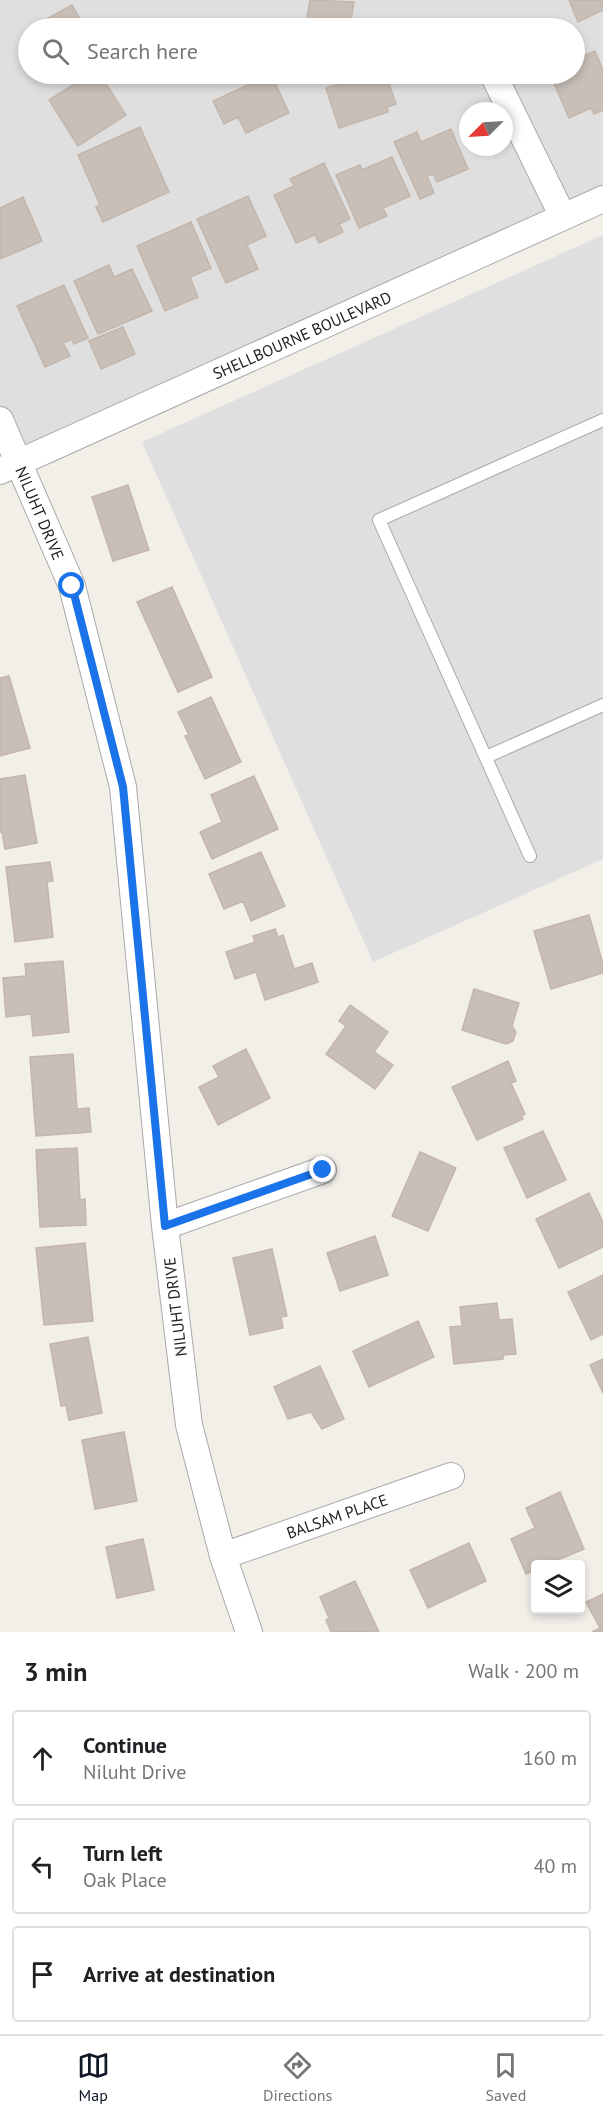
<!DOCTYPE html>
<meta charset="utf-8">
<style>
body{margin:0;font-family:"PT Sans",sans-serif;background:#f2f2f2;color:#202124}
.controls{position:absolute;right:18px;bottom:18px;display:grid;overflow:hidden;border-radius:6px;box-shadow:0 3px 9px #0003}
.controls button{width:54px;height:54px;display:grid;place-items:center;padding:0;border:0;border-bottom:2px solid #e0e0e0;background:#fff;color:#202124;font:30px sans-serif}
.compass{position:absolute;left:459px;top:102px;width:54px;height:54px;border-radius:50%;background:#fff;box-shadow:0 3px 9px #0003;rotate:246deg}
.stop{position:absolute;width:18px;height:18px;margin:-14px;border:4px solid #1a73e8;border-radius:50%;background:#fff}
.stop.end{background:#1a73e8;border-color:#fff;box-shadow:0 2px 6px #0008}
.list{margin:0;padding:0;list-style:none}
h2{display:flex;justify-content:space-between;align-items:center;height:78px;margin:0;padding:0 24px;font-size:26px}
h2 small{font-size:20px;font-weight:400;color:#757577}
.list li{display:grid;grid-template-columns:39px 1fr auto;gap:18px;align-items:center;box-sizing:border-box;height:96px;margin:0 12px 12px;padding:0 12px;border:2px solid #e0e0e0;border-radius:6px}
.list b{display:block;font-size:22px;white-space:nowrap}
.list p{margin:0;font-size:20px;white-space:nowrap;color:#757577}
.list em{font-size:20px;font-style:normal;color:#757577}
.icon{flex:none;width:33px;height:33px;fill:none;stroke:currentColor;stroke-width:2;stroke-linecap:round;stroke-linejoin:round}
.map{position:relative;flex:none;width:603px;height:1632px;overflow:hidden}
.search{position:absolute;background:#fff;box-shadow:0 3px 9px #0003;left:18px;right:18px;top:18px;height:66px;display:flex;align-items:center;gap:15px;box-sizing:border-box;padding:0 21px;border-radius:33px;color:#757577;font-size:22px}
.sheet{height:402px;background:#fff}
nav{display:flex;justify-content:space-around;align-items:center;box-sizing:border-box;height:84px;border-top:2px solid #e0e0e0;background:#fff;font-size:16px;color:#757577}
nav a{display:grid;justify-items:center;gap:3px}
nav .on{color:#111827}
.map>svg:first-child{display:block}
</style>
<div class="map">
<svg width="603" height="1632" viewBox="0 0 603 1632">
<rect width="100%" height="100%" fill="#f2efe9"/>
<!-- residential -->
<path fill="#e0dfdf" fill-rule="evenodd" d="M0,0h603v199l-584,263 -19,-43zM28,28h546v46h-546zM468,111h36v36h-36z
M603,235v624l-230,103 -231,-520z"/>
<!-- building -->
<path fill="#c7bfb8" stroke="#c4b6ab" stroke-width="1.5" d="M310,0l44,2 -4,24 7,2h-52z
M569,0h34v10l-25,12z
M72,5l13,23h-55z
M595,51l8,19v40l-9,4 -3,-6 -22,10 -16,-37 16,-7h5v-14z
M90,74h10l26,41 -48,31 -29,-46z
M271,74l18,39 -43,20 -8,-16 -14,7 -11,-23z
M370,74h16l10,30 -9,3 1,5 -49,16 -13,-40z
M140,127l29,65 -66,30 -7,-15 4,-2 -22,-50z
M451,129l17,40 -31,13 -4,-8 -6,2 7,17 -14,6 -26,-57 23,-10 4,10z
M392,157l18,39 -27,12 4,8 -28,12 -23,-53 24,-10 2,5z
M324,163l26,56 -11,5 4,8 -24,11 -4,-8 -19,8 -22,-48 20,-9 -4,-7z
M248,196l18,40 -19,9 11,24 -32,14 -29,-64z
M23,197l19,44 -42,18v-51z
M191,222l20,46 -21,9 8,20 -33,14 -28,-65z
M109,265l5,12 18,-8 20,42 -54,23 -24,-53z
M64,285l24,53 -14,6 -2,-5 -9,4 7,13 -25,11 -28,-61z
M123,327l12,27 -34,15 -12,-28z
M128,485l21,65 -36,11 -21,-64z
M172,587l40,90 -34,15 -41,-90z
M9,676l21,72 -30,8v-78z
M211,697l30,65 -36,17 -20,-43 4,-1 -11,-23z
M25,775l12,68 -32,6 -3,-17h-2v-53z
M254,776l24,53 -66,30 -12,-27 22,-10 -11,-27z
M261,852l24,54 -34,15 -8,-20 -19,8 -15,-35z
M50,862l3,19 -6,1 6,55 -38,5 -9,-75z
M589,915l14,49v9l-52,16 -17,-58z
M275,929l3,8 5,-2 11,34 18,-6 6,19 -53,18 -9,-28 -21,7 -9,-27 29,-10 -2,-6z
M63,961l6,71 -36,4 -2,-22 -25,3 -3,-39 23,-2 -1,-12z
M474,989l45,14 -7,23 4,6 -3,9 -7,3 -44,-14z
M350,1005l38,27 -14,20 19,13 -18,24 -49,-35 20,-28 -7,-5z
M246,1049l24,49 -52,27 -19,-38 20,-10 -6,-11z
M73,1054l4,55 12,-1 2,24 -55,4 -6,-79z
M508,1061l8,20 -5,2 14,31 -4,2 2,3 -46,21 -25,-53z
M543,1131l23,49 -39,18 -23,-50z
M77,1148l3,52 5,-1 1,26 -46,2 -4,-77z
M420,1152l36,16 -28,63 -36,-15z
M589,1193l14,29v25l-44,21 -23,-49z
M375,1236l13,39 -48,16 -13,-38z
M85,1243l8,78 -49,4 -8,-77z
M272,1249l15,67 -6,1 2,11 -33,7 -17,-77z
M603,1275v59l-12,6 -23,-48z
M497,1303l2,17 13,-1 4,35 -13,1v4l-49,5 -4,-37 12,-1 -2,-19z
M418,1321l16,36 -65,30 -16,-36z
M88,1337l14,76 -33,7 -3,-15 -5,1 -11,-62z
M603,1359v34l-13,-28z
M320,1366l24,53 -22,10 -11,-17 -23,7 -14,-32z
M124,1432l13,69 -42,8 -13,-69z
M560,1492l24,57 -36,15h-12v6l-10,4 -15,-35 24,-11 -9,-20z
M143,1539l11,51 -37,8 -11,-51z
M469,1543l17,38 -58,27 -18,-38z
M355,1581l24,51h-48l-5,-12 3,-2 -9,-21z
M603,1594v38h-11l8,-4 -14,-26z"/>
<g fill="none" stroke-linecap="round" stroke-linejoin="round">
<!-- lane casing -->
<g stroke="#a9a9a9" stroke-width="14">
<path id="lane" d="M486,757l117,-52
M530,856l-151,-336 224,-100"/>
</g>
<!-- street casing -->
<g stroke="#a9a9a9" stroke-width="28">
<path id="street" d="M493,74l70,143
M0,420l72,166 51,201 42,439 24,199 34,131 26,76
M0,471l603,-272
M165,1226l158,-56
M223,1556l228,-80"/>
</g>
<!-- lane -->
<use href="#lane" stroke="#fff" stroke-width="12"/>
<!-- street -->
<use href="#street" stroke="#fff" stroke-width="26"/>
</g>
<g fill="none" stroke-linecap="round" stroke-linejoin="round">
<!-- route -->
<path stroke="#1a73e8" stroke-width="8" d="M72,586l51,201 42,439 158,-56"/>
</g>
<g text-anchor="middle" dominant-baseline="central" stroke-width="4.5" stroke-linejoin="round" paint-order="stroke">
<!-- street labels -->
<g font-size="16" fill="#222" stroke="#fff">
<text transform="translate(302 335) rotate(-24)">SHELLBOURNE BOULEVARD</text>
<text transform="translate(40 513) rotate(67)">NILUHT DRIVE</text>
<text transform="translate(175 1307) rotate(-97)">NILUHT DRIVE</text>
<text transform="translate(337 1516) rotate(-19)">BALSAM PLACE</text>
</g>
</g>
</svg>
<div class="controls">
<button><svg class="icon" aria-label="layers" viewBox="0 0 24 24"><path d="M12 4l9 5-9 5-9-5zM3 14l9 5 9-5"/></svg></button>
</div>
<svg class="compass" viewBox="-18 -18 36 36"><path d="M0-13l5 13h-10z" fill="#e53935"/><path d="M0 13l5-13h-10z" fill="#757577"/></svg>
<div class="stop" style="left:72px;top:586px"></div>
<div class="stop end" style="left:323px;top:1170px"></div>
<div class="search"><svg class="icon" aria-label="search" viewBox="0 0 24 24"><circle cx="10" cy="10" r="6"/><path d="M15 15l6 6"/></svg>Search here</div>
</div>
<section class="sheet">
<h2>3 min<small>Walk · 200 m</small></h2>
<ul class="list">
<li><svg class="icon" aria-label="ahead" viewBox="0 0 24 24"><path d="M12 20V5M6 11l6-6 6 6"/></svg><div><b>Continue</b><p>Niluht Drive</p></div><em>160 m</em></li>
<li><svg class="icon" aria-label="left" viewBox="0 0 24 24"><path d="M17 20v-9H6M10 6l-5 5 5 5"/></svg><div><b>Turn left</b><p>Oak Place</p></div><em>40 m</em></li>
<li><svg class="icon" aria-label="arrive" viewBox="0 0 24 24"><path d="M6 21V4h12l-3 4 3 4H6"/></svg><div><b>Arrive at destination</b></div></li>
</ul>
</section>
<nav>
<a class="on"><svg class="icon" aria-label="map" viewBox="0 0 24 24"><path d="M3 6l6-2 6 2 6-2v14l-6 2-6-2-6 2zM9 4v14M15 6v14"/></svg>Map</a>
<a><svg class="icon" aria-label="directions" viewBox="0 0 24 24"><path d="M12 3l9 9-9 9-9-9zM9 14v-3h6M13 9l2 2-2 2"/></svg>Directions</a>
<a><svg class="icon" aria-label="saved" viewBox="0 0 24 24"><path d="M7 4h10v16l-5-4-5 4z"/></svg>Saved</a>
</nav>
